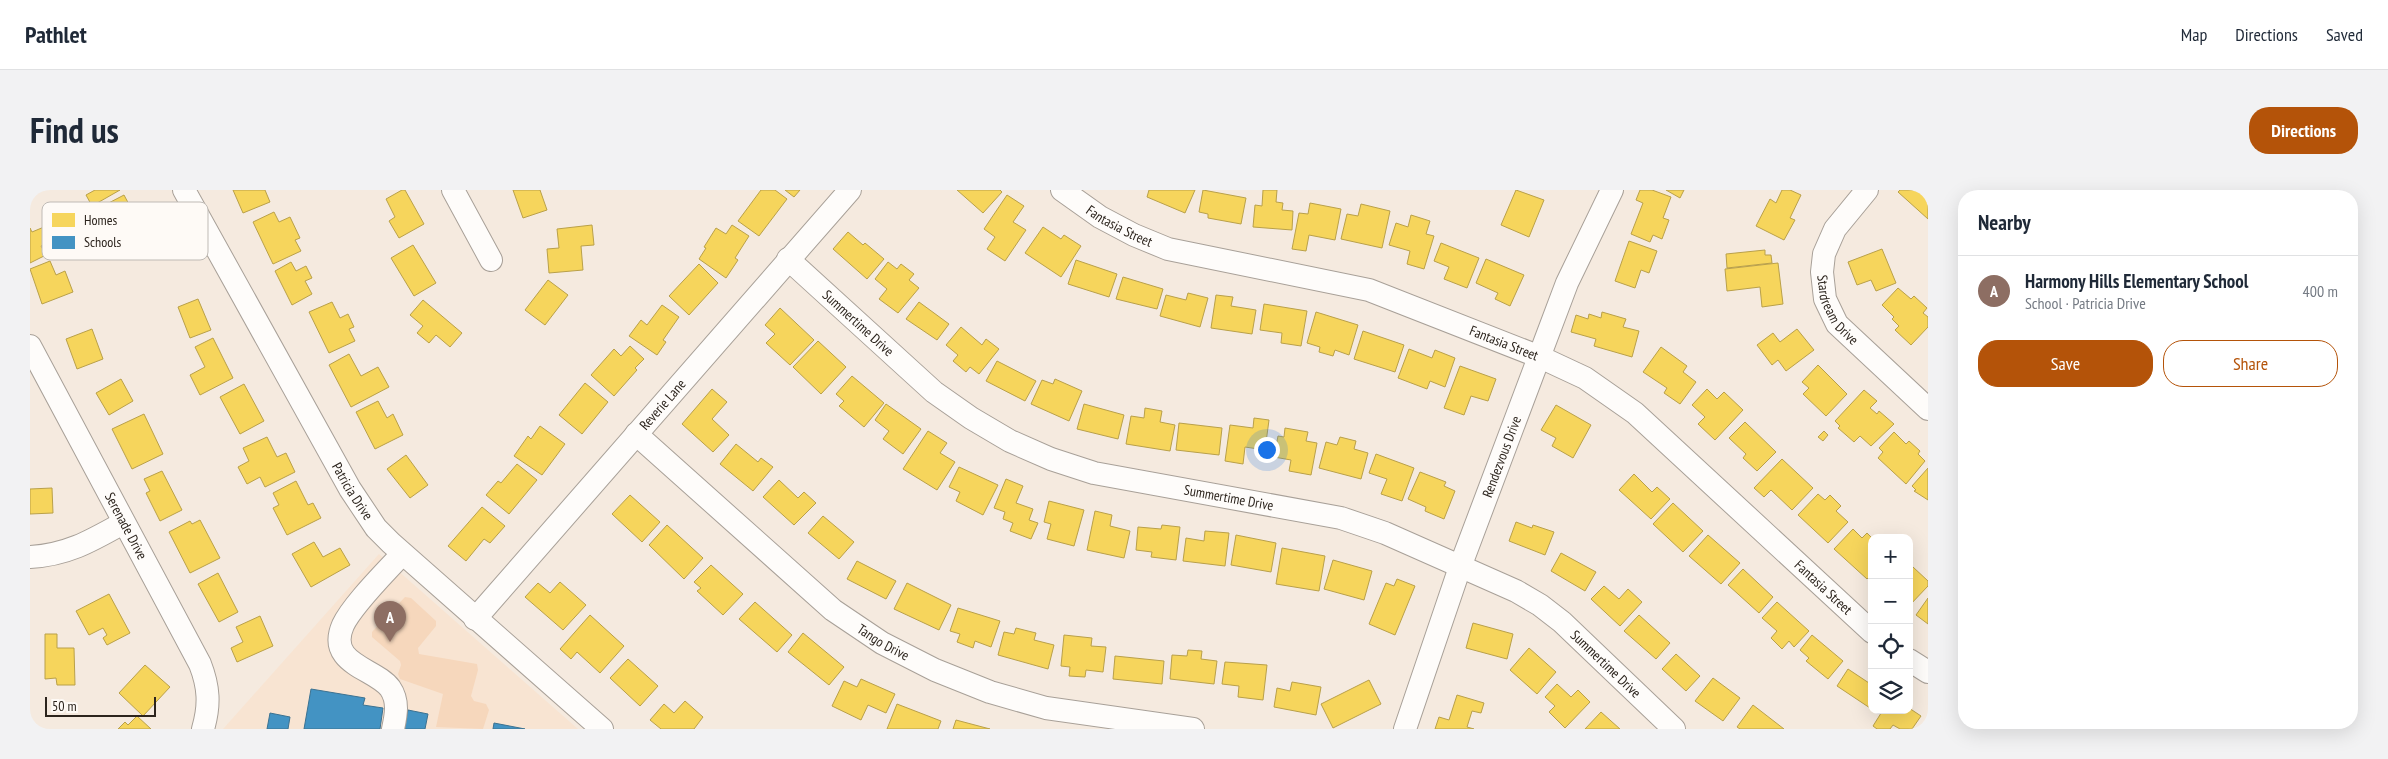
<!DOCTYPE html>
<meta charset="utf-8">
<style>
body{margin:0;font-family:"PT Sans Narrow",sans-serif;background:#f2f2f3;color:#1f2937}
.controls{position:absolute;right:15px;bottom:15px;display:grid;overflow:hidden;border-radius:10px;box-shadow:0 5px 20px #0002}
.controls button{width:45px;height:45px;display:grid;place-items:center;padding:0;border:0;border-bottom:1px solid #e0e1e3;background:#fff;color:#1f2937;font:25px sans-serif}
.scale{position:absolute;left:15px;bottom:12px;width:111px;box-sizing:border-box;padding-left:5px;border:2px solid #2c241d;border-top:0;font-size:14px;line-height:18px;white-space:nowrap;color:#2c241d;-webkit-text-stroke:4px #fefaf6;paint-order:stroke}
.you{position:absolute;left:1236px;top:259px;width:18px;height:18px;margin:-12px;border:4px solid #fff;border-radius:50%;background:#1a73e8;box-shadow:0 0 0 8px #1a73e833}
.badge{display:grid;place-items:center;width:32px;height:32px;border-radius:50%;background:#b45309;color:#fff;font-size:16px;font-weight:700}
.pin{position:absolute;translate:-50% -41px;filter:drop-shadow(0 1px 2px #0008)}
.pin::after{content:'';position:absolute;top:26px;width:18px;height:15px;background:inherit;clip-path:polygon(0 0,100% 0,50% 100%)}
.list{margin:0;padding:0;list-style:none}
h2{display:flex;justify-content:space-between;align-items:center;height:65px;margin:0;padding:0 20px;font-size:21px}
h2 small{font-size:16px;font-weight:400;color:#747a83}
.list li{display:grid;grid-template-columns:32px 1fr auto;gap:15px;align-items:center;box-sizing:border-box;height:70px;padding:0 20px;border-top:1px solid #e0e1e3}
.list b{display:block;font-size:19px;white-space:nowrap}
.list p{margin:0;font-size:16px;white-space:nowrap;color:#747a83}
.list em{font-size:16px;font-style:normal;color:#747a83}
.actions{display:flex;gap:10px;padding:15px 20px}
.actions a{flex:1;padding:11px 0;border:1px solid #b45309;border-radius:20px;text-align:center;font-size:18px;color:#b45309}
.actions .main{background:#b45309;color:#fff}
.icon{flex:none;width:28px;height:28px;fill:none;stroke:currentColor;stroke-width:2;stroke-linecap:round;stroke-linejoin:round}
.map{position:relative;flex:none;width:1898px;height:539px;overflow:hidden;border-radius:20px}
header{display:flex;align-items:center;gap:30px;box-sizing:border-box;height:70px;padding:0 25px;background:#fff;border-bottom:1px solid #e0e1e3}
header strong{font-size:24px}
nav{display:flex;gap:28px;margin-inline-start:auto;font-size:18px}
.intro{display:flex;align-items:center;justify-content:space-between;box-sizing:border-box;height:120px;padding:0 30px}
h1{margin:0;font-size:35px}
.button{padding:12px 22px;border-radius:20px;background:#b45309;color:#fff;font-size:18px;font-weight:700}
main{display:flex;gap:30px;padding:0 30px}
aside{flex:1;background:#fff;border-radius:20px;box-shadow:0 5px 20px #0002}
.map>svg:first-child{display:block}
</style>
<header>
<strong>Pathlet</strong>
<nav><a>Map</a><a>Directions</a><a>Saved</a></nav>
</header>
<div class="intro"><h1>Find us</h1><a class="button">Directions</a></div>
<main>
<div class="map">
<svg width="1898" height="539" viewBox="0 0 1898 539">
<rect width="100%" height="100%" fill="#f5eadf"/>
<!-- built -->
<path fill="#f8e4d2" d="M349,364l199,175h-355z"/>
<!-- green -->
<path fill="#f6d7bc" d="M375,407l6,1 25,23v5l-18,22 1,6 58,10 1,6 -7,26 3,5 12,3 3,6 -6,19 -47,-2 7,-33 -43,-15 -2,-5 3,-9 -1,-4 -28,-24v-5z"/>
<!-- homes -->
<path fill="#f6d55c" stroke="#b9a049" d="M65,0h25l-28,16 -6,-11z
M203,0h32l5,12 -27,11z
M372,0h3l19,34 -25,14 -10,-17 6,-4 -9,-18z
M483,0h27l7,20 -24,8z
M731,0h14l12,9 -28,37 -21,-15z
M755,0h15l-6,7z
M927,0h43l2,2 -19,21z
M1119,0h46l-10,23 -38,-16z
M1173,0l43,8 -5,26 -33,-6v-4l-9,-2z
M1233,0h14l-1,12 7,1 -1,7 11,1 -1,19 -39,-3 2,-22 7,1z
M1486,0l28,10 -15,37 -28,-12z
M1610,0h12l19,7 -8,21 6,2 -7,19 -9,-4 -3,7 -19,-8 12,-31 -7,-3z
M1636,0h18l-4,8z
M1752,0h8l11,5 -11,23 5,2 -11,20 -28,-14 14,-27 6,4z
M1870,0h28v29l-30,-27z
M94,5l15,28 -23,12 -15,-28z
M977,5l17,11 -11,16 13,8 -21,31 -18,-12 8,-12 -11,-8z
M1280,13l31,6 -6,31 -26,-5 -3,16 -14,-2 7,-36 9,1z
M1331,14l29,7 -8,37 -41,-9 6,-25 11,2z
M244,22l5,10 11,-5 10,21 -5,2 6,11 -28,13 -20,-42z
M1381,25l19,6 -4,13 8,2 -10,33 -17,-5 3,-13 -21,-6 7,-22 12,4z
M562,35l2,20 -13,1 2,24 -34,3 -2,-24 12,-1 -2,-19z
M702,35l17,11 -14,22 3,2 -12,18 -27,-19 7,-11 -2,-1 12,-19 10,6z
M14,37l7,14 -10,5 5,9 -16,8v-35l2,4z
M1013,37l18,12 3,-4 17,11 -20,31 -36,-24z
M818,42l15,13 2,-2 19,16 -17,20 -34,-30z
M1599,51l28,10 -8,22 -8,-3 -6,18 -20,-7z
M1411,53l38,15 -12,30 -23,-9 5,-12 -15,-6z
M383,55l23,38 -22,13 -23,-38z
M1852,59l14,34 -20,8 -5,-11 -14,5 -9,-23z
M1735,60v5h6l1,8 -45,5 -1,-14z
M1456,69l38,16 -14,31 -15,-7 3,-6 -22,-10z
M1046,70l41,14 -8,23 -41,-13z
M20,71l6,14 9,-4 8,21 -31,12 -12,-35z
M261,72l5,9 10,-5 6,12 -7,3 7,13 -20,11 -17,-34z
M858,72l9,7 4,-5 13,10 -5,6 10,8 -21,25 -19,-14 8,-10 -12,-10z
M1748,73l5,41 -21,3 -2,-20 -33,4 -2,-22z
M669,74l19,19 -29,32 -20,-19z
M1093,87l40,12 -6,20 -41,-10z
M518,90l20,15 -23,30 -20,-15z
M1868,98l13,11 3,-3 13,12 -4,5 5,4v10l-17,18 -16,-15 4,-4 -7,-7 2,-2 -12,-12z
M1158,103l20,5 -8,29 -40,-11 6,-21 20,5z
M1186,105l17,2 -2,9 25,4 -4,24 -41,-6z
M168,109l13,31 -21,8 -12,-31z
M393,110l39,33 -12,14 -14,-12 -7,8 -12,-10 6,-7 -13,-11z
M302,112l8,16 8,-4 6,13 -5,2 6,12 -26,12 -20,-41z
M889,112l30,22 -12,16 -31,-21z
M1234,114l43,7 -6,35 -20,-3 1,-10 -22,-3z
M632,115l17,12 -16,23 3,2 -9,13 -28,-19 12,-16 6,5z
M750,118l34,32 -24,25 -24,-22 9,-9 -10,-9z
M1286,122l42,13 -9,30 -14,-5 -2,6 -14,-4 1,-5 -13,-4z
M1572,122l24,7 -3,8 16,4 -7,26 -38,-11 2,-7 -25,-7 5,-17 12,4 1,-5 12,4z
M931,137l21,18 4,-6 13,10 -20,25 -9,-7 -4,5 -13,-11 5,-6 -12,-10z
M62,139l11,30 -26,10 -11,-30z
M1767,139l17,21 -28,21 -8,-11 -6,5 -15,-20 16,-12 7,9z
M1333,141l41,14 -9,27 -41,-13z
M183,148l20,40 -33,17 -10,-20 15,-8 -10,-20z
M788,151l28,26 -25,27 -28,-27z
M600,156l14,13 -9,9 2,2 -23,26 -23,-21 23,-26 7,7z
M1631,157l26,19 -4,6 13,10 -16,22 -16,-11 3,-5 -24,-16z
M1379,159l23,9 3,-8 20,8 -10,29 -15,-6 -3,8 -29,-11z
M319,164l12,22 17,-9 11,20 -38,20 -22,-42z
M967,171l39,20 -11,20 -39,-20z
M1788,175l29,29 -21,22 -23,-22 6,-6 -7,-6z
M1430,176l36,13 -8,22 -17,-5 -7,19 -20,-7z
M822,186l32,27 -20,24 -25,-21 5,-5 -8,-7z
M91,189l12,22 -24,14 -13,-22z
M1025,189l27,12 -13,30 -38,-17 11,-24 11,4z
M555,193l23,19 -26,32 -23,-19z
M214,194l20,37 -24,13 -20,-37z
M682,199l15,13 -15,17 17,16 -16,17 -31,-28z
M1677,199l10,10 7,-7 19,18 -28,30 -17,-16 7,-7 -13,-12z
M1834,200l13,11 -7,7 7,6 2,-3 15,13 -23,22 -11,-10 -6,6 -16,-14 2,-2 -5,-5z
M348,211l9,17 6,-4 10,21 -28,14 -19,-37z
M856,214l35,25 -18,25 -20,-15 6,-8 -14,-11z
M1054,214l40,11 -6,24 -41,-10z
M1526,215l35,20 -18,33 -21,-12 4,-8 -15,-8z
M1115,218l17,3 -2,11 15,3 -5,26 -44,-7 5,-28 13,2z
M114,224l19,40 -31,15 -20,-40z
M1224,228l15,2 -4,30 -20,-3 -2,17 -18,-3 5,-36 23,3z
M1715,232l31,30 -19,19 -14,-13 3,-4 -17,-16z
M1149,233l43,5 -3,27 -43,-5z
M510,236l25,18 -23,31 -28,-19 14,-20 3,3z
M1255,238l23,4 -2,9 11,2 -6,32 -22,-4 2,-11 -17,-3 4,-21 6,1z
M898,241l19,12 -7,10 15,9 -18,28 -34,-21z
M1794,241l4,4 -5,6 -5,-4z
M1864,242l12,12 3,-3 11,10 -2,3 7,7 -19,23 -28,-26 5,-6 -4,-4z
M237,247l10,20 9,-4 9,19 -30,15 -5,-10 -13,7 -9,-17 11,-6 -6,-13z
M1310,247l16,4 -2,8 14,4 -7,26 -42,-11 7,-26 11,3z
M706,254l22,18 3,-4 12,9 -20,24 -33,-27z
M1346,264l38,14 -12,33 -21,-7 6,-15 -18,-6z
M376,265l22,30 -18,13 -23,-29z
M1752,269l31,29 -21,22 -21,-20 -7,7 -10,-9z
M487,274l20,16 -28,34 -23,-19 12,-14 3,2z
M929,277l39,18 -15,30 -27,-14 4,-9 -11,-5z
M1898,278v32l-14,-9 2,-1 -4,-4z
M132,281l20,39 -22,11 -14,-28 4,-2 -6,-12z
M1390,282l26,10 -2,4 11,5 -11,28 -19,-8 1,-4 -18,-8z
M1604,284l18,18 5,-5 13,12 -19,20 -32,-29z
M976,289l17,7 -7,17 17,6 -4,11 9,3 -7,16 -21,-8 3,-8 -10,-4 2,-7 -11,-4z
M749,290l19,18 6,-6 12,11 -22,22 -31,-28z
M266,291l12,24 5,-2 8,15 -34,17 -14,-27 6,-3 -6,-12z
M22,298l1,25 -23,1v-25z
M1788,304l7,6 5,-5 11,11 -5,5 12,11 -20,21 -30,-28z
M600,305l30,27 -18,20 -30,-28z
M1019,311l35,9 -10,36 -27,-7 4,-15 -7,-2z
M1643,313l30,28 -20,21 -30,-28z
M452,317l23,19 -15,17 -6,-4 -18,22 -18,-15z
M1065,321l17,4 -2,11 20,5 -6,27 -37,-8z
M793,326l31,26 -15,17 -31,-26z
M170,330l20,38 -30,15 -21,-41 21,-11 2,3z
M1486,332l16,6 1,-3 21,7 -9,23 -36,-14z
M637,335l36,33 -19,21 -35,-34z
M1132,335l18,2 -4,33 -25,-3 1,-5 -16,-2 2,-23 23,2z
M1823,339l9,9 5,-5 5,5v36l-5,5 -33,-30z
M1175,341l24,2 -4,33 -42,-5 3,-23 18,3z
M1206,345l40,8 -5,29 -40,-7z
M1678,345l32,28 -19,21 -32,-28z
M284,352l9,15 17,-9 10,17 -39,22 -19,-33z
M1252,358l43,8 -6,35 -43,-7z
M1531,363l35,19 -11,19 -34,-20z
M1303,370l39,11 -8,29 -40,-11z
M827,371l39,20 -10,18 -39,-20z
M681,375l32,29 -20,21 -26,-24 4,-3 -7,-6z
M1883,377l15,14v5l-19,20v-35z
M1713,379l30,28 -14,16 -31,-28z
M188,383l20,39 -19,10 -21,-38z
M1367,389l18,7 -20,49 -26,-11 17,-41 8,3z
M530,392l26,23 -23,25 -38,-33 13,-14 12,10z
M877,393l44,22 -12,25 -45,-21z
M1574,396l15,13 9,-10 14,13 -22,24 -29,-27z
M79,404l21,39 -23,12 -4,-7 4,-3 -4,-7 -14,7 -13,-24z
M1898,408v26l-12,-9z
M725,412l37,33 -15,17 -38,-33z
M1747,412l32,29 -15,16 -5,-6 -7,8 -11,-11 6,-7 -15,-13z
M928,418l42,13 -9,26 -16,-6 -2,7 -16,-6 3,-8 -10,-3z
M560,425l34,31 -24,27 -23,-21 -6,7 -11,-10z
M1609,425l31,28 -14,16 -32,-28z
M230,426l13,30 -36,16 -6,-14 12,-6 -7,-15z
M1443,433l40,11 -6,25 -41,-11z
M986,438l20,5 -2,7 20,5 -6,24 -50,-14 6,-23 10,2z
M773,443l41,34 -15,18 -41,-33z
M15,444h12v14h17l1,37h-18l-1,-7 -11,1z
M1034,445l28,3 -1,8 15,1 -3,25 -17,-2 -1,7 -16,-1 1,-9 -9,-1z
M1782,445l31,26 -15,18 -22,-18 3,-3 -9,-8z
M1499,458l27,24 -19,22 -27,-24z
M1158,460l14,1 -1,8 16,2 -3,23 -44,-5 2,-24 15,1z
M1646,464l24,22 -14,15 -24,-22z
M1085,466l49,5 -2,23 -49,-5z
M598,469l30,27 -18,20 -30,-28z
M1195,472l42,3 -4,35 -25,-3 1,-11 -17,-2z
M115,475l25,22 -27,29 -24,-23z
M1818,479l24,16 -2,23 -33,-22z
M1683,488l27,20 -17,23 -28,-20z
M831,489l34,15 -9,19 -18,-8 -7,15 -29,-14 12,-25 13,6z
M1339,490l12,24 -48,24 -12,-24z
M1262,492l29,5 -5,28 -42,-8 3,-19 13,3z
M1527,494l14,13 7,-7 12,12 -25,26 -16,-16 6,-6 -10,-9z
M1427,505l27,8 -3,10 -9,-2 -5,16 7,2h-39l4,-12 10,3z
M655,511l18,16 -9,12h-33l-11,-9 14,-16 10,9z
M867,514l44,17 -3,8h-51z
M1723,515l31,24h-44l-3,-2z
M1879,518l12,8 -9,13h-12l-7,-4 -3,4h-13l-4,-3 10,-16h26z
M1571,522l19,17h-35z
M107,526l14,13h-33l7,-7 3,3z
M926,530l34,9h-37z"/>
<!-- schools -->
<path fill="#4393c3" stroke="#3c7291" d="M281,499l54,9 -2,7 20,3 -3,21h-76z
M378,520l20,4 -3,15h-21z
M240,523l20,4 -2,12h-21z
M464,533l31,6h-32z"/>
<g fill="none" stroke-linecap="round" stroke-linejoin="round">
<!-- minor casing -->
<g stroke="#a8a098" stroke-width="24">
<g id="minor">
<path id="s1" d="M154,0l166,299 26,39 15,15 211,186"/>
<path d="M423,0l38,70"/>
<path id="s2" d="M1032,0l38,27 34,18 34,14 201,41 171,67 45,21 50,35 237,219"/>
<path id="s3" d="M1837,0l-32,39 -11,25 -2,18 3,27 12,25 91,85"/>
<path id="s4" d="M758,69l146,133 37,26 39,23 41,18 43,14 247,45 44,15 131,58 24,14 22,17 112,107"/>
<path id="s5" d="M0,156l170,318c9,23 10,41 3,65"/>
<path id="s6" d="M606,244l197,176 49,33 53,27 55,22 56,16 147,21"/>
<path d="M0,367c37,-2 61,-16 93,-34"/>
<path id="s7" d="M445,429l375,-429"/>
<path d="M1879,470l19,12"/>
<path d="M363,539c3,-14 6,-28 -3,-41 -15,-20 -64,-24 -47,-63 10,-21 43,-53 59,-71"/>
<path id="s8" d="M1375,539l55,-162 107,-284 45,-93"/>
</g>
</g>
<!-- minor -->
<use href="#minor" stroke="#fefcfa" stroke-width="22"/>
</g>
<g text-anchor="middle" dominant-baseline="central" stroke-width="5" stroke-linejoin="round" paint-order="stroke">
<!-- street labels -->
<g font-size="14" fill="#2c241d" stroke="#fefaf6">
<text stroke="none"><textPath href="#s2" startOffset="68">Fantasia Street</textPath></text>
<text stroke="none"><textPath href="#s3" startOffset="138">Stardream Drive</textPath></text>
<text stroke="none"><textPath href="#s4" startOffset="95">Summertime Drive</textPath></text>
<text stroke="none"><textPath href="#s2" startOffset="472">Fantasia Street</textPath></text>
<text stroke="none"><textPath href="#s7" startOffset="285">Reverie Lane</textPath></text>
<text stroke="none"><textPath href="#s8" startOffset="289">Rendezvous Drive</textPath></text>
<text stroke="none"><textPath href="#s1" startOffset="345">Patricia Drive</textPath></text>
<text stroke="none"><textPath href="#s4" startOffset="515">Summertime Drive</textPath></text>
<text stroke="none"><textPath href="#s5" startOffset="204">Serenade Drive</textPath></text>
<text stroke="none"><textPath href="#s2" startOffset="878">Fantasia Street</textPath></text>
<text stroke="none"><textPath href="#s6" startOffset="324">Tango Drive</textPath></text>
<text stroke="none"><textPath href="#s4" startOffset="935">Summertime Drive</textPath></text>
</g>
</g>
<!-- legend -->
<rect x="12" y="12" width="166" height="58" rx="8" fill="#fefaf6" stroke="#bfbab5" stroke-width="1"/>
<rect x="22" y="23" width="23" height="14" fill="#f6d55c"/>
<rect x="22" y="46" width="23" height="13" fill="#4393c3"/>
<g font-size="14" fill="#2c241d">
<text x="54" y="35">Homes</text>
<text x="54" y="57">Schools</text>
</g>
</svg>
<div class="controls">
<button>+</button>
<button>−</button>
<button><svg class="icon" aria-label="locate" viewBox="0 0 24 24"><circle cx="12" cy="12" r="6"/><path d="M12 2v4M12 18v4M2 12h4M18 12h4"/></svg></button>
<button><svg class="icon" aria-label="layers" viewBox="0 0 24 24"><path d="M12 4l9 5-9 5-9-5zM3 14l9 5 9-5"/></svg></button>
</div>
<div class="scale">50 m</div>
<div class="you"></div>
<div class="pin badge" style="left:360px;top:452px;background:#8d6e63">A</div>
</div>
<aside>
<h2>Nearby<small></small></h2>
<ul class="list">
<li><span class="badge" style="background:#8d6e63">A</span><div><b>Harmony Hills Elementary School</b><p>School · Patricia Drive</p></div><em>400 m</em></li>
</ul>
<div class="actions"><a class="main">Save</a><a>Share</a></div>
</aside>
</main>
